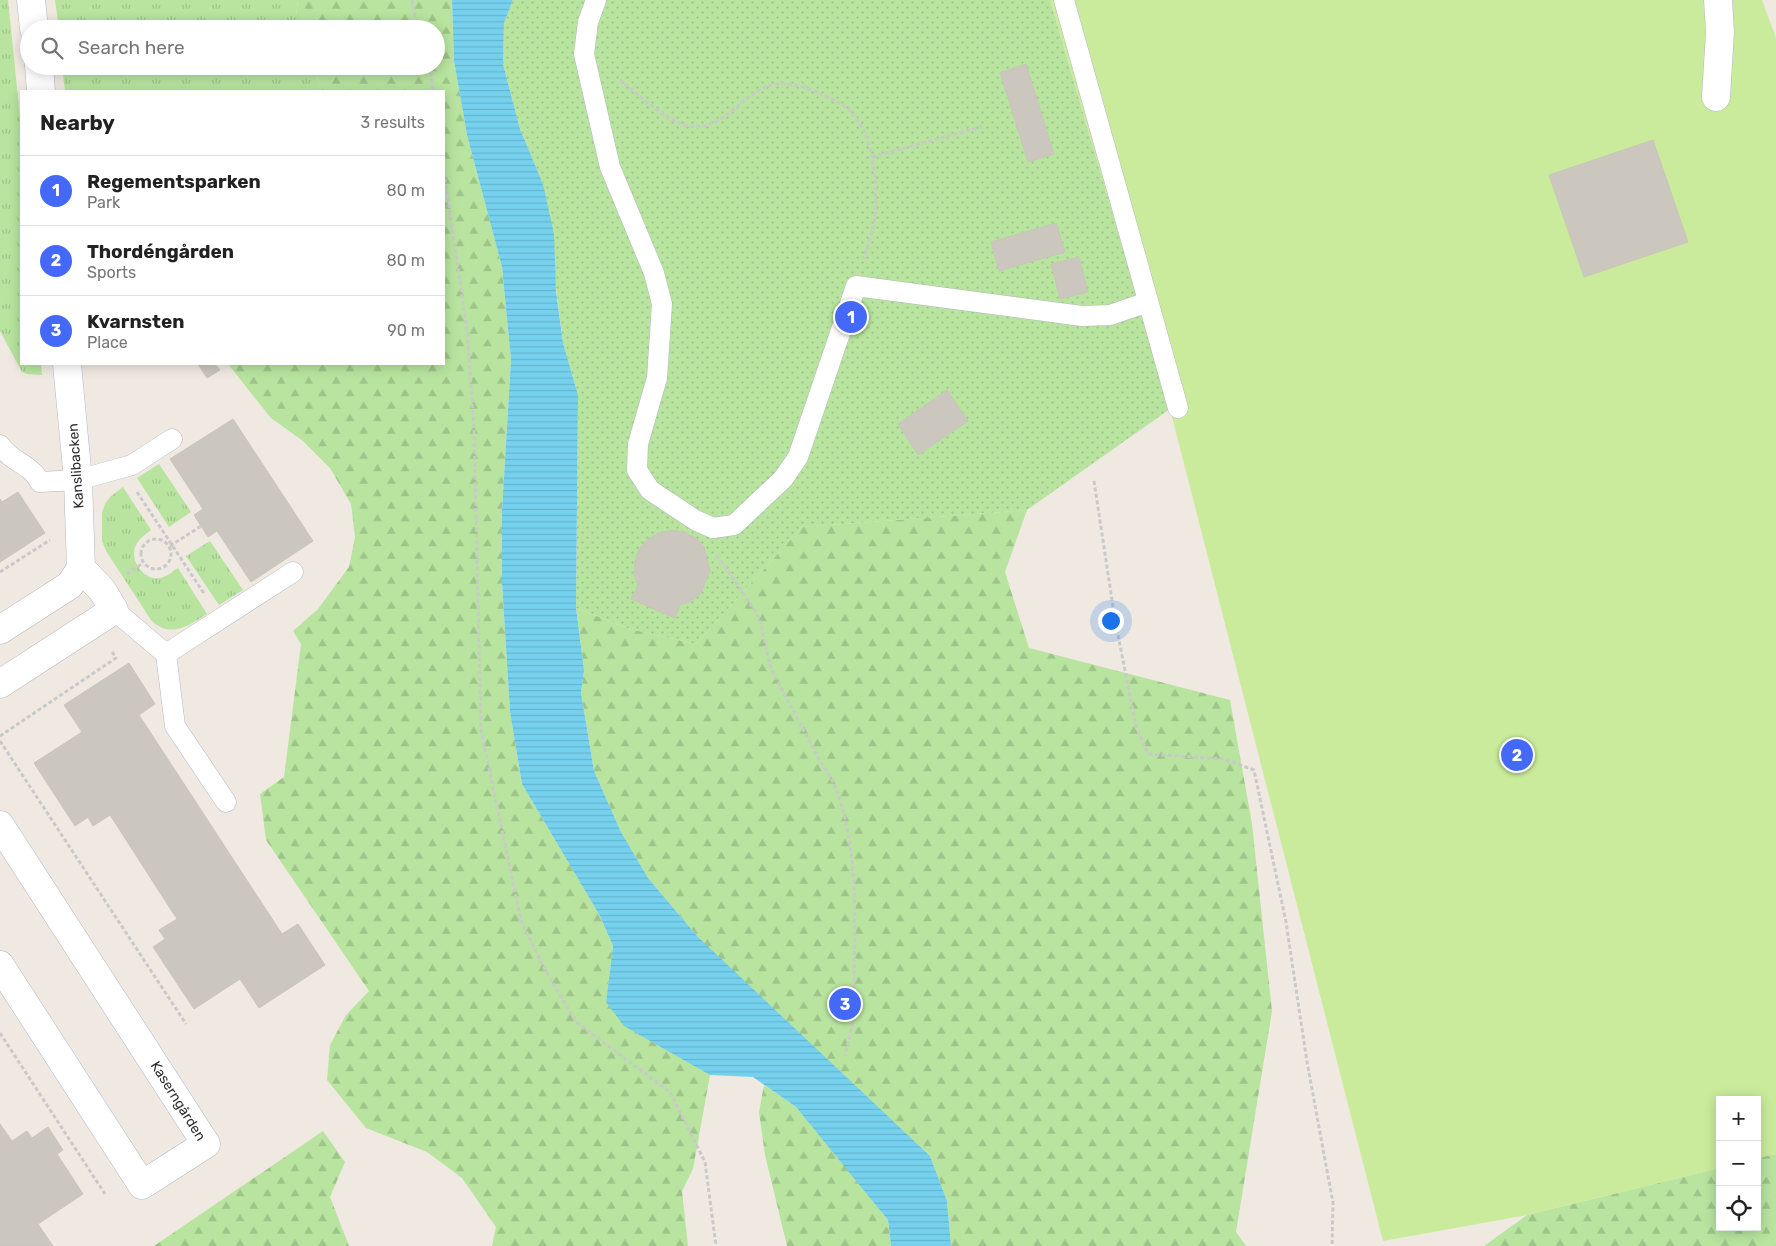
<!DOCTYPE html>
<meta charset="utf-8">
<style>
body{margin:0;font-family:Rubik,sans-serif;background:#f6f6f6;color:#222}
.controls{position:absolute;right:15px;bottom:15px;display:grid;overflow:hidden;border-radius:0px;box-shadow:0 2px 12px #0003}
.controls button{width:45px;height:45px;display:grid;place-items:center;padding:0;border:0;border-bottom:1px solid #e0e0e0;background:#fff;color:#222;font:25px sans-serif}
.you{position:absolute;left:1110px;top:620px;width:18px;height:18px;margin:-12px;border:4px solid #fff;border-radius:50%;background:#1a73e8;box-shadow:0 0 0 8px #1a73e833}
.badge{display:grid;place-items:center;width:32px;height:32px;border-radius:50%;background:#4469f8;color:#fff;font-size:16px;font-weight:700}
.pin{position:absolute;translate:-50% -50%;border:2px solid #fff;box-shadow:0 1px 5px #0006}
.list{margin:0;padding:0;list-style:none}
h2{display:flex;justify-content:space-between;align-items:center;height:65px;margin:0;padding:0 20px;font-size:21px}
h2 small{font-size:16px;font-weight:400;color:#767676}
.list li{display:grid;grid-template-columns:32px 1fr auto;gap:15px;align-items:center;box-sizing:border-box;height:70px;padding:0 20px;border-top:1px solid #e0e0e0}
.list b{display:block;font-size:19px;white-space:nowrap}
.list p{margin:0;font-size:16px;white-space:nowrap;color:#767676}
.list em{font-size:16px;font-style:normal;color:#767676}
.icon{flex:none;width:28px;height:28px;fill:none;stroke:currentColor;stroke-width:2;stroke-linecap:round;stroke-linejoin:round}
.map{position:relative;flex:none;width:1776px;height:1246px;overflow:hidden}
.search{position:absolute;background:#fff;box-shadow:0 2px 12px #0003;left:20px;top:20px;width:425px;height:55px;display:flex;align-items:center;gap:12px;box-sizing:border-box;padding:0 18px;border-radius:28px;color:#767676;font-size:19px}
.panel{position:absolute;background:#fff;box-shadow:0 2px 12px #0003;left:20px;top:90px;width:425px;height:275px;border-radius:0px}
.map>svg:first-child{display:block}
</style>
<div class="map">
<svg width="1776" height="1246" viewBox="0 0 1776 1246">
<defs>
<pattern id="grass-tufts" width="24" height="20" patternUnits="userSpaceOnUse" patternTransform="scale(1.25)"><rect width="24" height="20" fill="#b8e49f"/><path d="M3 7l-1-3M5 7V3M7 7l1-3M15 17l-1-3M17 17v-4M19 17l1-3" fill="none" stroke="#9ec489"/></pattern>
<pattern id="forest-firs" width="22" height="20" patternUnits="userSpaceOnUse" patternTransform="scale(1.25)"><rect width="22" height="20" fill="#b8e49f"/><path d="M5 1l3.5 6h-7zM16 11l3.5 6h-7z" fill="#9ec489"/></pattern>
<pattern id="park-dots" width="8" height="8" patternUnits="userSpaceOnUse" patternTransform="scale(1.25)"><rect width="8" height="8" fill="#b8e49f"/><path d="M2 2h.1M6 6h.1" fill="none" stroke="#9ec489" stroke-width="1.8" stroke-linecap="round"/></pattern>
<pattern id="water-rules" width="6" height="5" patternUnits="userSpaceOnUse" patternTransform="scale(1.25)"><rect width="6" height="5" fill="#76d1ee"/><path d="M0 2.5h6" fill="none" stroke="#66b4cc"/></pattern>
</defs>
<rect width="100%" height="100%" fill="#efe9e1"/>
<!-- grass -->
<path fill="url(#grass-tufts)" d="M0,0h8l13,127v237h20l1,11 -15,-1 -5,-2 -22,-41z
M55,0h243l-2,15 6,14h-243z
M62,66h253l4,20 -2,5h-252z
M159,464l32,48 -22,15 -32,-49z
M123,487l28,43c-6,5 -13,9 -16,17 -5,15 10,34 25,31 6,-1 12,-6 18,-10l29,46c-19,12 -37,25 -56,6l-45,-69 -4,-10v-28l3,-9 5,-7z
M210,541l33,49 -24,15 -33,-49z"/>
<!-- forest -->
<path fill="url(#forest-firs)" d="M298,0h154l2,61 13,74 35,132 9,93 -9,150v73l8,129 12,72 78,132 13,30 -7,56 71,53 33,20 -17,94 -11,22 6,55h-196l4,-19 -34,-49 -35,-26 -61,-24 -39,-48 3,-35 16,-30 23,-24 -103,-151 -6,-46 24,-17 17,-133 -8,-13 25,-22 31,-42 6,-30 -4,-33 -21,-36 -27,-27 -32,-23 -43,-54h216v-273h-127l2,-5 -4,-20h121v-37h-134l-6,-14z
M1027,510l-22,62 24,76 201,52 22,124 20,187 -36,221 10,14h-295l-4,-45 -17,-45 -200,-185 -32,-34 -50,-59 -27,-46 -27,-61 -13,-78 3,-23 -8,-62 54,21 66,15 106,-117z
M764,1085l32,22 51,60 41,53 3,26h-104l-22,-91 -6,-43z
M323,1131l22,31 -15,35 19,49h-195z
M1776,1154v92h-292l43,-31 193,-47v59h37v-69z"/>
<!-- park -->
<path fill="url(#park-dots)" d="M513,0h537l120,409 -143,101 -225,17 -106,117 -66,-15 -54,-21 2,-213 -15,-52 -20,-159 -23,-55 -17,-65 1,-41z"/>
<!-- pitch -->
<path fill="#caeb9b" d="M1050,0h712l14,38v1116l-19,4v-58h-37v68l-193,47 -144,26 -213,-832z"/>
<!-- water -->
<path fill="url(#water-rules)" d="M452,0h61l-9,23 -1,41 17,65 23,55 11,50 2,57 7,52 15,52 -2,213 8,62 -3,23 13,78 27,61 27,46 50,59 232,219 17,45 4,45h-60l-3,-26 -92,-113 -43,-30 -43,-2 -86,-49 -18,-24 7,-56 -13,-30 -78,-132 -12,-72 -8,-129v-73l9,-150 -9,-93 -35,-132 -13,-74z"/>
<!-- building -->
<path fill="#cbc7bf" stroke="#cbc4ba" d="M1026,64l28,90 -26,8 -28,-89z
M1653,140l35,102 -104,35 -35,-102z
M1056,223l9,29 -66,19 -8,-29z
M1079,257l9,35 -28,7 -9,-35z
M198,364h17l5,6 -13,8z
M947,390l21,31 -50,34 -20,-31z
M233,419l80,122 -62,41 -34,-51 -9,6 -14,-22 9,-6 -33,-50z
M18,492l27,41 -45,29v-63l2,3z
M672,530l12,2 12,6 8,9 6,24 -9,22 -9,8 -12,4 -5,13 -44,-19 7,-13 -4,-12 1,-13 4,-12 9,-10 11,-6z
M129,663l26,41 -16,11 143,219 16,-10 27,41 -66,43 -19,-29 -46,30 -41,-62 12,-8 -6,-9 18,-11 -67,-104 -17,11 -5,-9 -13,9 -41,-63 48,-31 -18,-27z
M0,1124l12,17 15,-10 5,7 16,-11 15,23 -6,4 26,40 -45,30 15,22h-53z"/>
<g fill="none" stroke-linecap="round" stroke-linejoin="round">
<!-- service casing -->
<g stroke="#b4b7c1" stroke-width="21">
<path id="service" d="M596,0l-8,22 -4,32 26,113 44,106 8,31 -5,74 -19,66 -1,26 13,20 45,30 18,8 21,-3 49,-46 15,-22 58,-171 226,30 28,-1 38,-13
M1064,0l114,408
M0,445c12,18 30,18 40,37l38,-2 43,-12 11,-3 40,-26
M114,610l52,44 9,72 51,76
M166,654l127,-82"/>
</g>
<!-- minor casing -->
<g stroke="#b4b7c1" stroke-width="29">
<path id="minor" d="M31,0l3,29
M39,66l2,25
M1716,97l4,-65 -2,-32
M0,630l70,-45 11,-17
M0,684l114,-74 -12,-20 -21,-22 -3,-88 -11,-116
M0,825l206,319 -64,41 -142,-220"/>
</g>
<!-- path -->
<path stroke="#c9c9c9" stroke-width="3" stroke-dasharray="4 2.5" stroke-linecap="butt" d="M412,0l5,29
M430,66l3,25
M620,80c18,14 48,43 69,46 36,6 52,-33 83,-41 15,-4 38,3 51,10 9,4 19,9 26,15 25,24 29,72 26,105 -1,14 -8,30 -11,44
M872,157l112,-31
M444,172l23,158 7,98 7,302 40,191 23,47 32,54 94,70 35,70 11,84
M1094,481l21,139 21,106 12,28 76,5 30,11 32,152 21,140 26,141 -1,43
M137,492l68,103
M141 554a15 15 0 1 1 30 0a15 15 0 1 1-30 0Z
M170,546l31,-20
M717,555l42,62 12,52 50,94c37,45 35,153 33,209 0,14 1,29 0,42 -2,14 -6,28 -9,42
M0,572l50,-32
M127,574l16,-11
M0,736l116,-78 -5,-8
M0,741l186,283
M0,1033l105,161"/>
<!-- service -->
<use href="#service" stroke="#fff" stroke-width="20"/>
<!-- minor -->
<use href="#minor" stroke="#fff" stroke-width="28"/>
</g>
<g text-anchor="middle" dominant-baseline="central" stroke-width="4" stroke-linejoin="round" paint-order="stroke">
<!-- street labels -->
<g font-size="14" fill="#2e2e2e" stroke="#fff">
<text transform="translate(76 466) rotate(-94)">Kanslibacken</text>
<text transform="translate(178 1101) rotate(58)">Kaserngården</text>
</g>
</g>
</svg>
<div class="controls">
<button>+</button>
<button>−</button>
<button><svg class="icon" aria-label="locate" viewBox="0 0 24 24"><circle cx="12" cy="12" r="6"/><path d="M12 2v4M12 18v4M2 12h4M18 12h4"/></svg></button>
</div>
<div class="you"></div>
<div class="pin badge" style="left:851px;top:317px">1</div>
<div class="pin badge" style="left:1517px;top:755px">2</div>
<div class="pin badge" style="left:845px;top:1004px">3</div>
<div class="search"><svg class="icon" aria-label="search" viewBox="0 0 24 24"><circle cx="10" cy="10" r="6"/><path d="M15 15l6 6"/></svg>Search here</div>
<section class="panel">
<h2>Nearby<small>3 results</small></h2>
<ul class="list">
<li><span class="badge">1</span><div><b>Regementsparken</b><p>Park</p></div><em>80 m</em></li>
<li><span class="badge">2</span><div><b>Thordéngården</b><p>Sports</p></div><em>80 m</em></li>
<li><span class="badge">3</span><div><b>Kvarnsten</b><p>Place</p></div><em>90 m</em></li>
</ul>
</section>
</div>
